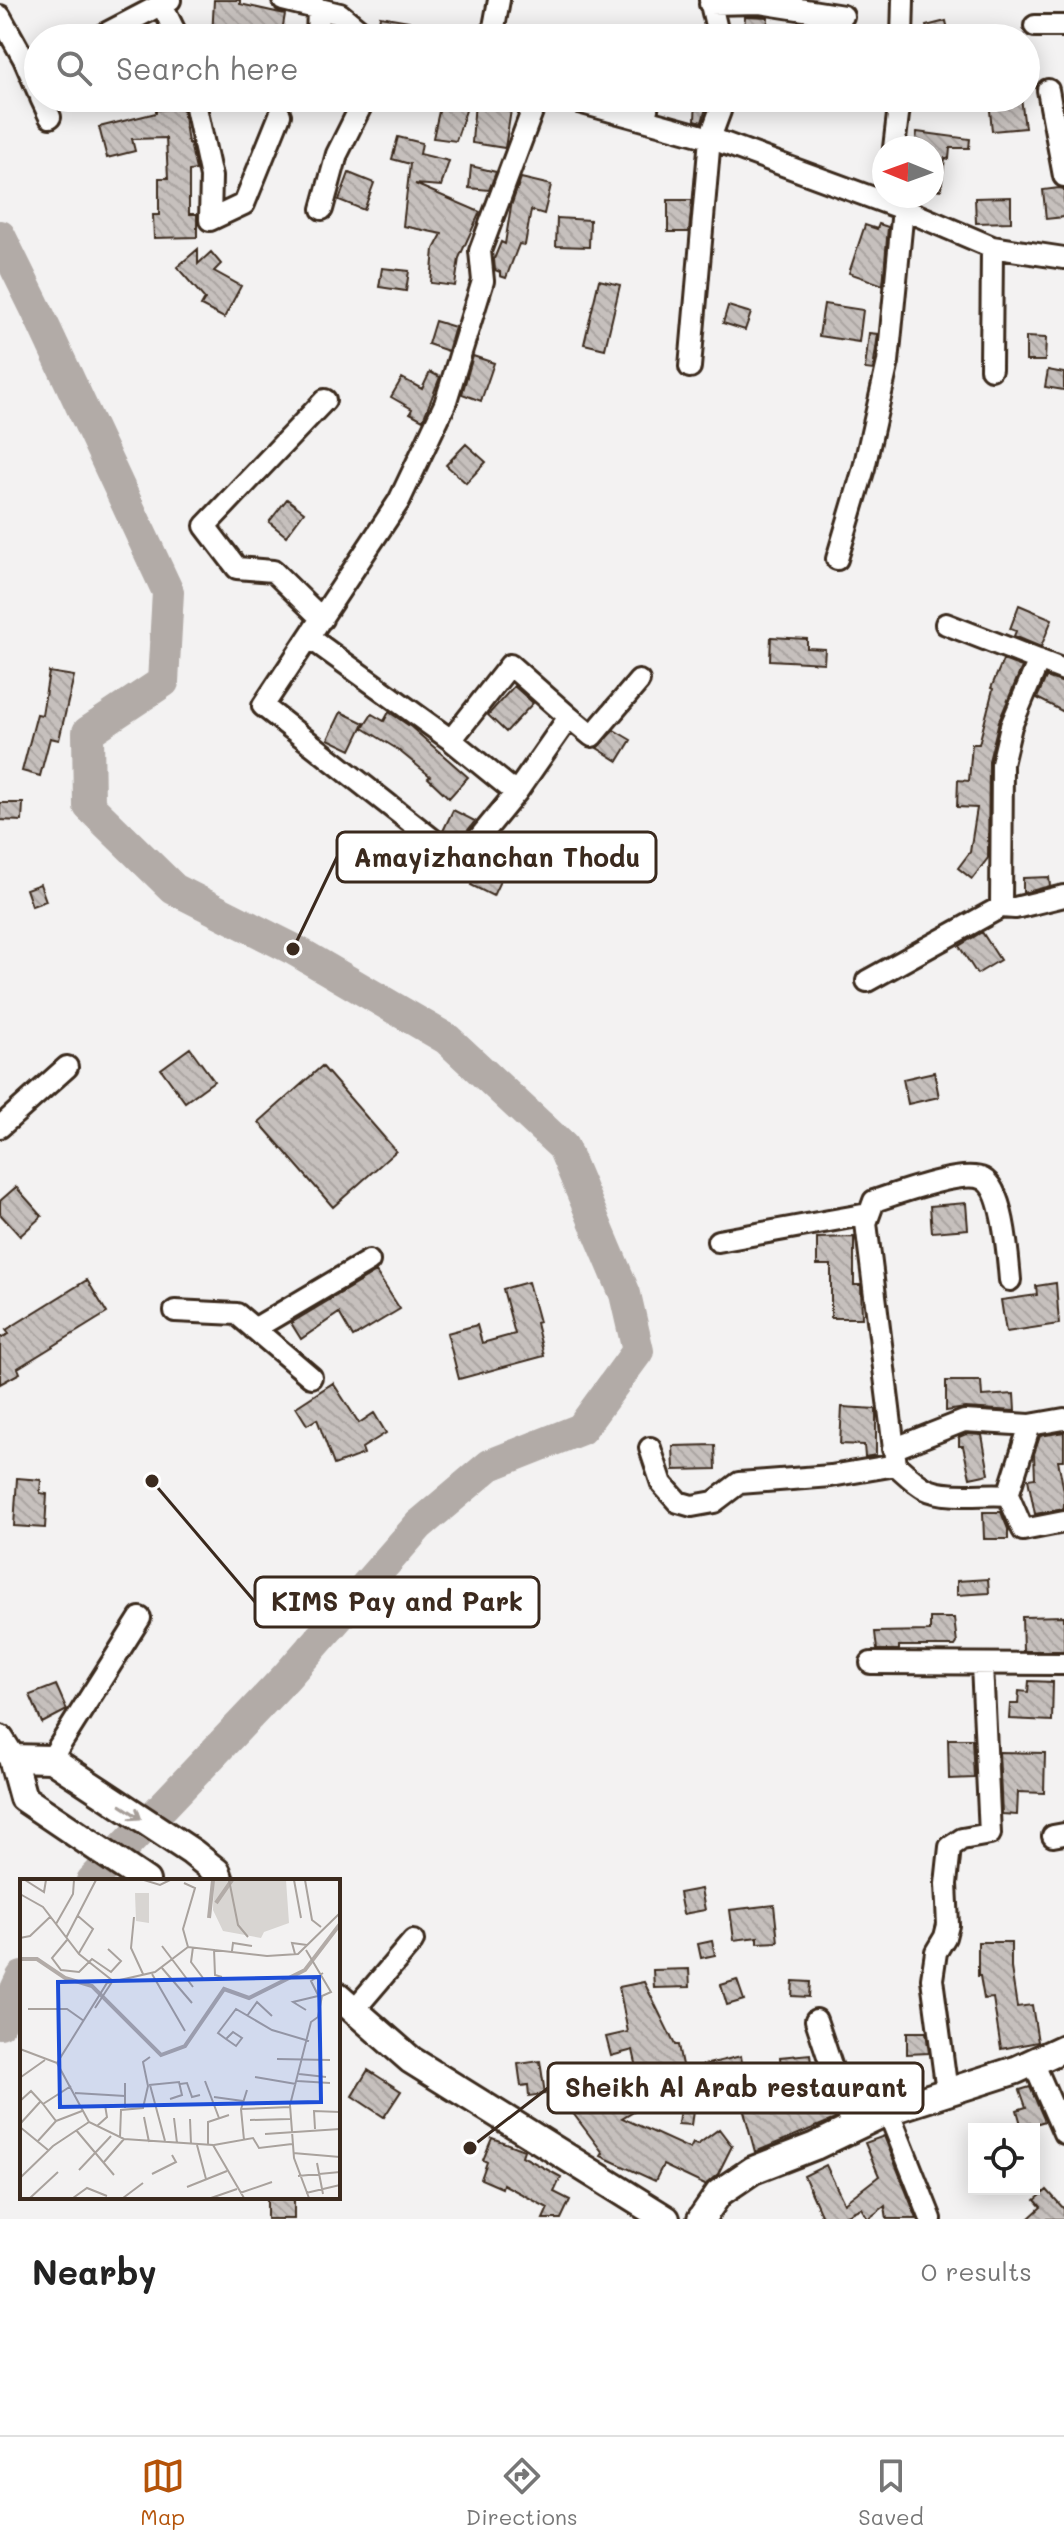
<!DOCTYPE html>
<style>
body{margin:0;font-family:Mali,sans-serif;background:#f2f2f2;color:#222}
.controls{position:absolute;right:24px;bottom:24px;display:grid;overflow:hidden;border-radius:0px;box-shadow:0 4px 20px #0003}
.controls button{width:72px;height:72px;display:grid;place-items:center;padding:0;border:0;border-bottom:2px solid #e0e0e0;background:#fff;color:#222;font:40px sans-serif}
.compass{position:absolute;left:872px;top:136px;width:72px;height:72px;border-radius:50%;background:#fff;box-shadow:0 4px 20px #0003;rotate:271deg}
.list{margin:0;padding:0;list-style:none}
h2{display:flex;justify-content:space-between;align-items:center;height:104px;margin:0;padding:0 32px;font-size:34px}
h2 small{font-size:26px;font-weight:400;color:#767676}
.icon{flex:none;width:44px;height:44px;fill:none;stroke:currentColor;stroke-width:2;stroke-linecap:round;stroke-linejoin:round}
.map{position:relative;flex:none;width:1064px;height:2219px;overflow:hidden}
.search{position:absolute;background:#fff;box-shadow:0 4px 20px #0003;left:24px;right:24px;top:24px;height:88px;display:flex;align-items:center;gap:20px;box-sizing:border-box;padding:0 28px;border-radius:44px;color:#767676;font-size:30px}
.sheet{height:216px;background:#fff}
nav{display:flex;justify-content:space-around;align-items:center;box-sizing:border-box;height:112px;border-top:2px solid #e0e0e0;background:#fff;font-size:22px;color:#767676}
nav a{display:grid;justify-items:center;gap:4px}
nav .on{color:#b45309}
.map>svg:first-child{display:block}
</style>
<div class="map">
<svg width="1064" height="2219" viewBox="0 0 1064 2219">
<defs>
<pattern id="building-back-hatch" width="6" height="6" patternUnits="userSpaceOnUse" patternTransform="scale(2)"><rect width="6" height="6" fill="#c6c0bd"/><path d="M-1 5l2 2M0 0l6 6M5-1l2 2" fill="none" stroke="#aba5a2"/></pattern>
</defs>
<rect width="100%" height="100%" fill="#f3f2f2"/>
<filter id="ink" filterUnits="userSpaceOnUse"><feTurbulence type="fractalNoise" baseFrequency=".0125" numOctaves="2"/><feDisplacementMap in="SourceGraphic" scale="16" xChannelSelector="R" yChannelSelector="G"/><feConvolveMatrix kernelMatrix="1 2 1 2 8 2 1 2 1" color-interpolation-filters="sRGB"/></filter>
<g filter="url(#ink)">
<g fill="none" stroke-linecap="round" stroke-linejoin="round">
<!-- river -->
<path stroke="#b2aba7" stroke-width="32" d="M0,236l36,73 132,283 -5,90 -75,50 1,74 85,83 119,60 154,90 116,108 62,147 13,57 -57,78 -91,36 -71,60 -133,152 -194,204
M0,2023l22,-46"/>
</g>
<!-- building -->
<path fill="url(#building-back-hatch)" stroke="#3b2a1e" stroke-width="2" d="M214,0h26v4l45,10 -4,24 -42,-3v3l-27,-1z
M380,16l29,5 -2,17h-25l-4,-9z
M745,16l23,1 -1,18 -23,-2z
M946,21l4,17h-21l-3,-12z
M442,98h28l-14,43 -23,-3z
M696,98h13l-7,24 -7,-2z
M1021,98l4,30 -33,3 -3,-31z
M475,100l37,4 -7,44 -33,-5z
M183,108l5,35h2l6,27 -7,1v43h8v23l-43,1 -1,-23h6v-37h9l-2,-40 -34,1 3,12 -28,7 -8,-31 57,-14v-3z
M917,132l53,7 -1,9h-19l-1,11 -4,-1 -4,32 -9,-1v-41h-17z
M398,137l24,6 -2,11 29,7 -8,25 -26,-2 65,28 -21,46 -4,28 -24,-3 3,-34 8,-15 -39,-8 7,-62 -18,-5z
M471,166l25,6 -7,18 -20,-2z
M349,173l25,10 -10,27 -25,-10z
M521,178l30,7 -7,29 -13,-4 -6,35 -6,-1 -13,34 -6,-2v-4l-5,-2 -1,-11 7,-17 4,2 6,-38z
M1059,188l5,1v28l-18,2 -3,-29z
M1011,197v25l-35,1 -1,-25z
M668,200h24l-3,32h-21z
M557,218l33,2 -1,27 -33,-1z
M879,224l9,3 -5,58 -34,-12 16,-48 12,4z
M198,249v15l13,-12 10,12 -7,7 27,15 -17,32 -23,-12 4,-7 -28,-32z
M382,268l27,3 -3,20 -27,-4z
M599,280l21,5 -15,64 -21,-5z
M824,304l39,6 -4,32 -40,-6z
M728,306l23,7 -6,17 -22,-7z
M435,321l20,6 -7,24 -20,-7z
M869,333l9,1 -5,36 -8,-1z
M1026,337l20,1 -1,23h-19z
M473,356l21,7 -13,38 -19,-7z
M1048,370l16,3v17l-19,-3z
M430,372l10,5 -17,43 -13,-7 2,-4 -21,-12 11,-19 20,11z
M466,444l20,18 -20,21 -20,-18z
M287,499l17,13 -18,24 -17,-14z
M1019,605l33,14 -11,28 -27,-11 2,-5 -6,-2z
M771,637l36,2v9l18,1 -1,14 -54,-3z
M1003,660l19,7 -23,54 -10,40 -1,97 -16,21 -14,-11 12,-16 7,-44 -20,-1 1,-27 11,1 3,-37h7l14,-55 -2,-1z
M49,672l25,4 -15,64 -9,-2 -10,38 -18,-5 15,-57 5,1z
M1046,677l18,6v29l-27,-14z
M514,686l19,17 -27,29 -18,-17z
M341,712l23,11 -13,27 -23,-11z
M389,712l22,15 57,50 -19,21 -21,-20 2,-2 -33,-27 -34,-21 9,-14 12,7z
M614,730l17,10 -13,21 -21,-13z
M0,803h23l-1,18 -22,-1z
M453,810l22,11 -17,22 -15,-12z
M494,840l21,9 -22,47 -22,-11 11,-25 -3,-2z
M1049,877l1,9 -27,7v-15z
M40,884l6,17 -14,5 -6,-17z
M982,932l18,28 -23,14 -18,-28z
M190,1048l24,33 -29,21 -24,-33z
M322,1066l74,85 -63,56 -74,-85z
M934,1072l5,25 -31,7 -5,-25z
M16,1187l26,29 -22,20 -20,-22v-13z
M966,1203l2,26 -36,3 -2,-26z
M854,1237v48h7l1,33h-31v-53h-14v-27z
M376,1272l24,37 -47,28 -14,-24 -38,26 -10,-16z
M87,1280l20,33 -89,55 2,5 -20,11v-46l9,-4 -3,-4z
M528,1282l11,40 -3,1 8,33 -85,23 -12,-46 30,-8 5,18 33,-9 -12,-45z
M1056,1283l3,41 -53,8 -5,-32 36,-5 -1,-9z
M946,1381h35l1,15 32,-2 1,17 -50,-3 -19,3z
M333,1383l26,40 15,-10 12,20 -24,15 2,6 -30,11 -17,-46 -10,6 -11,-18z
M842,1407l34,2v46l-11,2 -1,-12 -24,-1z
M1064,1432v28h-6l6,31v18l-29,5 -7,-35 7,-1 -1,-24 6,-18z
M966,1434l16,1 7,39 -19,4 -7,-32h-4v-9z
M715,1445l1,24 -42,1 -1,-24z
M17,1478l24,2 -1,13 7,1 -2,34 -31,-2z
M983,1512h18l7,17v10h-24z
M988,1579l1,14 -32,2v-14z
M1064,1616v35h-41l-1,-34z
M930,1618h24l3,25 -2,3h-56v4h-22l-2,-18 55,-1z
M1029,1681l24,1 -1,39 -43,-2 1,-15h8l1,-13 9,1z
M56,1685l11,25 -25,13 -12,-28z
M948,1739h24l2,39 -25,1z
M999,1752l46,1 -1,40 -26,-1 -1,23 -15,-1z
M701,1889l4,21 -22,4 -4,-21z
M774,1905l4,37 -20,1v-6l-24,3 -4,-30z
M712,1941l3,14 -14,3 -3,-14z
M978,1942h33v26l6,39 15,-2 6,37 -37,7 -8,-51 -9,1 -4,-23h-2z
M689,1969l1,18 -36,1 -1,-18z
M737,1980l7,20 -17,5 -6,-20z
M793,1981l17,1 -1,15 -17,-1z
M644,1982l31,63h3l5,25 58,-14 6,39 -24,5 -6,-33 -19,11 -7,47 -13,-1 5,-38 -14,8 -2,-3 -45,27 68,31 3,-6 4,2 22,-16 13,17 -14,28 -13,11 -42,-20 -8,16 -54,-25 2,-3 -34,-45 35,-27 16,22 22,-13 -9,-40 -22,6 -5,-19 22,-5 -9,-45z
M907,2032h19l3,21 -22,1z
M810,2054l6,55 14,-5 5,15 -80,33 -11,-41 17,-12 22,-6 -3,-36z
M540,2061l5,33 -16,2 -1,-11 -7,1 -3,-22z
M368,2070l33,21 -17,26 -32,-21z
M1030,2087l15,34 -23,7 -5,-18 9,-3 -6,-17z
M884,2136l33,83h-30l-2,-13 -17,13 -7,-11 -23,11h-15l-19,-43 22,-11 18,38 35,-27 -14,-33z
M492,2138l32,12 -2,6 39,21 -7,15 16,8 -9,19h-18l5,-11 -45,-24 -1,4 -21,-9 6,-17 -4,-2z
M1047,2190l17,19v10h-36l13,-12 -6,-7z
M267,2197h27v22h-27z"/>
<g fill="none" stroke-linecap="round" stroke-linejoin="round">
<!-- street casing -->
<g stroke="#3b2a1e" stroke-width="26">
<path id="street" d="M283,0l57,14 29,24
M710,0l9,38
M710,4l50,-1 83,13
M162,5l16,33
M0,16l24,43 14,4
M1035,26h29
M97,38l73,-38
M317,38l1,-30
M492,38l7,-38
M902,38l1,-38
M24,59l14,32
M1048,90l16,86
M41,98l9,19
M194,98l17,79 -1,43 34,-16 36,-89
M564,98l146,40 193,71 89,38 72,11
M645,120l4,-22
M894,148l6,-50
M322,209l15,-55 28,-56
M690,367l20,-229 10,-27 2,-13
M991,369l1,-122
M837,559l27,-91 24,-106 15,-153
M322,619l-49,-48 -36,-3 -32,-42 120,-126
M946,624l118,46
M310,638l141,102
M569,717l23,19 47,-55
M516,793l-65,-53 59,-75 59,52 -53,76 -56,68 -197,-155 136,-205 46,-97 38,-123 -3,-30 57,-153
M1001,907l1,-143 9,-38 28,-66
M867,981l134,-74 14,1 49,-12
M0,1127l67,-60
M718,1241l150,-27
M175,1311l62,3 74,63
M254,1329l115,-68
M650,1448l12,36 16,18 14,4 22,-4 25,-19 92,-7 65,-11c9,8 20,19 30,24 20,10 59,4 82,6l15,35 41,-8
M893,1449l71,-28 66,4 34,-6
M896,1465l-30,-242 8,-22c22,-7 89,-32 109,-22 21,11 25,80 27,101
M1008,1495l22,-70
M871,1663l193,1
M51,1759l89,-141
M1053,1836l11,-2
M354,2010l59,-69
M816,2020l36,108
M1033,2062l31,71
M947,2092l-15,-113 4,-27 9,-15 3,-12 -2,-41 4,-37 12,-8 28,-5 -8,-169
M888,2111l43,108"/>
</g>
<!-- secondary casing -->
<g stroke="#3b2a1e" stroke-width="32">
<path id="secondary" d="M0,1739l12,19 11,40 123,83
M12,1758l39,1 141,93 25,20 3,9
M338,1996l73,64 255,159
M701,2219l18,-26 34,-23 62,-24 73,-35 128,-41 48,-22"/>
</g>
<!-- street -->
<use href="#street" stroke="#fff" stroke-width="20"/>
<!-- secondary -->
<use href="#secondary" stroke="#fff" stroke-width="26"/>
</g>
<!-- one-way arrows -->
<defs><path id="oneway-shaft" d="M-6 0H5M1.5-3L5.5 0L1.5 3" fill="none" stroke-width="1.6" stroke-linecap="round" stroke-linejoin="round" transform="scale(2)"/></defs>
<use stroke="#a79f9a" href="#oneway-shaft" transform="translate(131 1812) rotate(33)"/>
</g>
<!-- overview -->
<g transform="translate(20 1879)">
<rect width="320" height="320" fill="#f3f2f2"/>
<path d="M194,1h72l3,43 -25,9 -3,6 -38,-7 -10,-21z" fill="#d8d5d2"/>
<path d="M115,14h14v30l-13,-2z" fill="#d8d5d2"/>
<path fill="none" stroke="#b2aba7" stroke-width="4" d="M196,24l16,-23M189,39l4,-38M0,80h17l28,19 27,8 69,69 24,-9 39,-57 25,9 56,-28 35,-46"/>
<path fill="none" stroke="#a9a29d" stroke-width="2" d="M5,1l19,12 2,-12M124,1l16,5 10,-5M209,1l9,45 10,12M274,1l7,38M285,1l7,40 9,7M164,4l11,5 -12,41 5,18M0,15l23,13 36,47 34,27M58,37l15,13 -14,24M114,38l-3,31 12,26M36,45l17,-30 1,-14M0,59l10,-2 21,-20M46,59l30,-58M47,61l-15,18 9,12 18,2 13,-13 19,13 10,-11 -13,-12M142,67l31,41M173,68l-2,15 12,16M194,70l1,26 7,2M286,71l25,42 -9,4 -4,21 -7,5 -21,83 4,53 15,40M212,72l1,-8 19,3M275,75l-3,-11 15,2M142,89l30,35M132,95l33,57M299,118l-8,-16 12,-8M75,129l17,-26M8,130h39l17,12M286,131l-13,-8 25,-6M320,132v28M227,137l10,-14 15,14M206,160l7,-7 9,6 -6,8 -10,-7 -8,-6 18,-24 36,21 37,11M0,170l37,14 50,-80 48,-11 33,-25 79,9 31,-2 42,-41M257,180l53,1M37,184l32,59 35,17 89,6 31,53M279,195l27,3M1,198l24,-17M235,198l41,7M185,202l14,37M277,202l33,2M105,204v25M160,205l7,-1 5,14 8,-2M129,206l30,-3 3,13 -12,4M130,206l15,56M55,214l50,3M194,218l29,4M0,222l11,-10 12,13 28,-18M23,225l13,17 26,-10M221,230l49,-2M124,238l5,25M154,239l3,25M170,240l1,25M230,241l40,-1M0,245l20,-22M77,247l10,-9 -2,-12M0,248l28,23M295,250l-1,-18 26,1M56,251l38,45M245,255l75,-5M100,258l1,-27 22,-2 5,-22 -5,-24 7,-5M224,261l-3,-31 6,-19M17,263l19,-21M177,266l9,34M188,266v-23l21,-7M194,266l39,-7 6,10 33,-4M273,274l47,4M84,283l20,-23M297,284l6,31M59,291l32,-34M132,295l24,-12 -4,-7M278,297l42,-4M0,299l33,-32 36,-24M167,308l40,-16M220,314l32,-11M286,314l34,-8M10,319l28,-26M53,319l14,-10 20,8M103,319l20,-15M191,319l26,-9"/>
<path fill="#1d4ed8" fill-opacity="0.15" stroke="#1d4ed8" stroke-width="4" d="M299,98l2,125 -261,5 -2,-125z"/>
<rect width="320" height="320" fill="none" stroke="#3b2a1e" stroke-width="4"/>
</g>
<!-- callouts -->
<path fill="none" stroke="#3b2a1e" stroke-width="3" d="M293 949L337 857M152 1481L255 1602M470 2148L548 2088"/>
<g fill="#3b2a1e" stroke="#fff" stroke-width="3">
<circle cx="293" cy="949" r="8"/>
<circle cx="152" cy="1481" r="8"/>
<circle cx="470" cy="2148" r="8"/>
</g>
<g fill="#fff" stroke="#3b2a1e" stroke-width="3">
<rect x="337" y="832" width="319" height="50" rx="8"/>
<rect x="255" y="1577" width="284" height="50" rx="8"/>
<rect x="548" y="2063" width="375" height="50" rx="8"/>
</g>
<g font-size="26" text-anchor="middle" font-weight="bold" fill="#3b2a1e">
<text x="497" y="867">Amayizhanchan Thodu</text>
<text x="397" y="1611">KIMS Pay and Park</text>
<text x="736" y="2097">Sheikh Al Arab restaurant</text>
</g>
</svg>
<div class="controls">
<button><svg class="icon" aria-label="locate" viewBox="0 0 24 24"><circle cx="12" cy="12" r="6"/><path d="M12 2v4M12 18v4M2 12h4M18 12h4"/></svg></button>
</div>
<svg class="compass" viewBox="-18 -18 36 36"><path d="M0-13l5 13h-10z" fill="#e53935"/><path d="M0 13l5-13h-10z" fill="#767676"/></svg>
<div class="search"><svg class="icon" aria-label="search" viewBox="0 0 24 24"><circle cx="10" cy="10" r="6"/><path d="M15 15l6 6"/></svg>Search here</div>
</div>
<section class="sheet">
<h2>Nearby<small>0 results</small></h2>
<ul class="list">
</ul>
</section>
<nav>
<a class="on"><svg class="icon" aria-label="map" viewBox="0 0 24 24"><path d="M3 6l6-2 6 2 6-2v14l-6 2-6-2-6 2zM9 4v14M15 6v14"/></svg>Map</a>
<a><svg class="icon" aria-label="directions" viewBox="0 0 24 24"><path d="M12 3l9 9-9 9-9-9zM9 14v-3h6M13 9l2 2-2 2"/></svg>Directions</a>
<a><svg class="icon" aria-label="saved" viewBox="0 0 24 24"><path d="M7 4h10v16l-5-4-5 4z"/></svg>Saved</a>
</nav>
